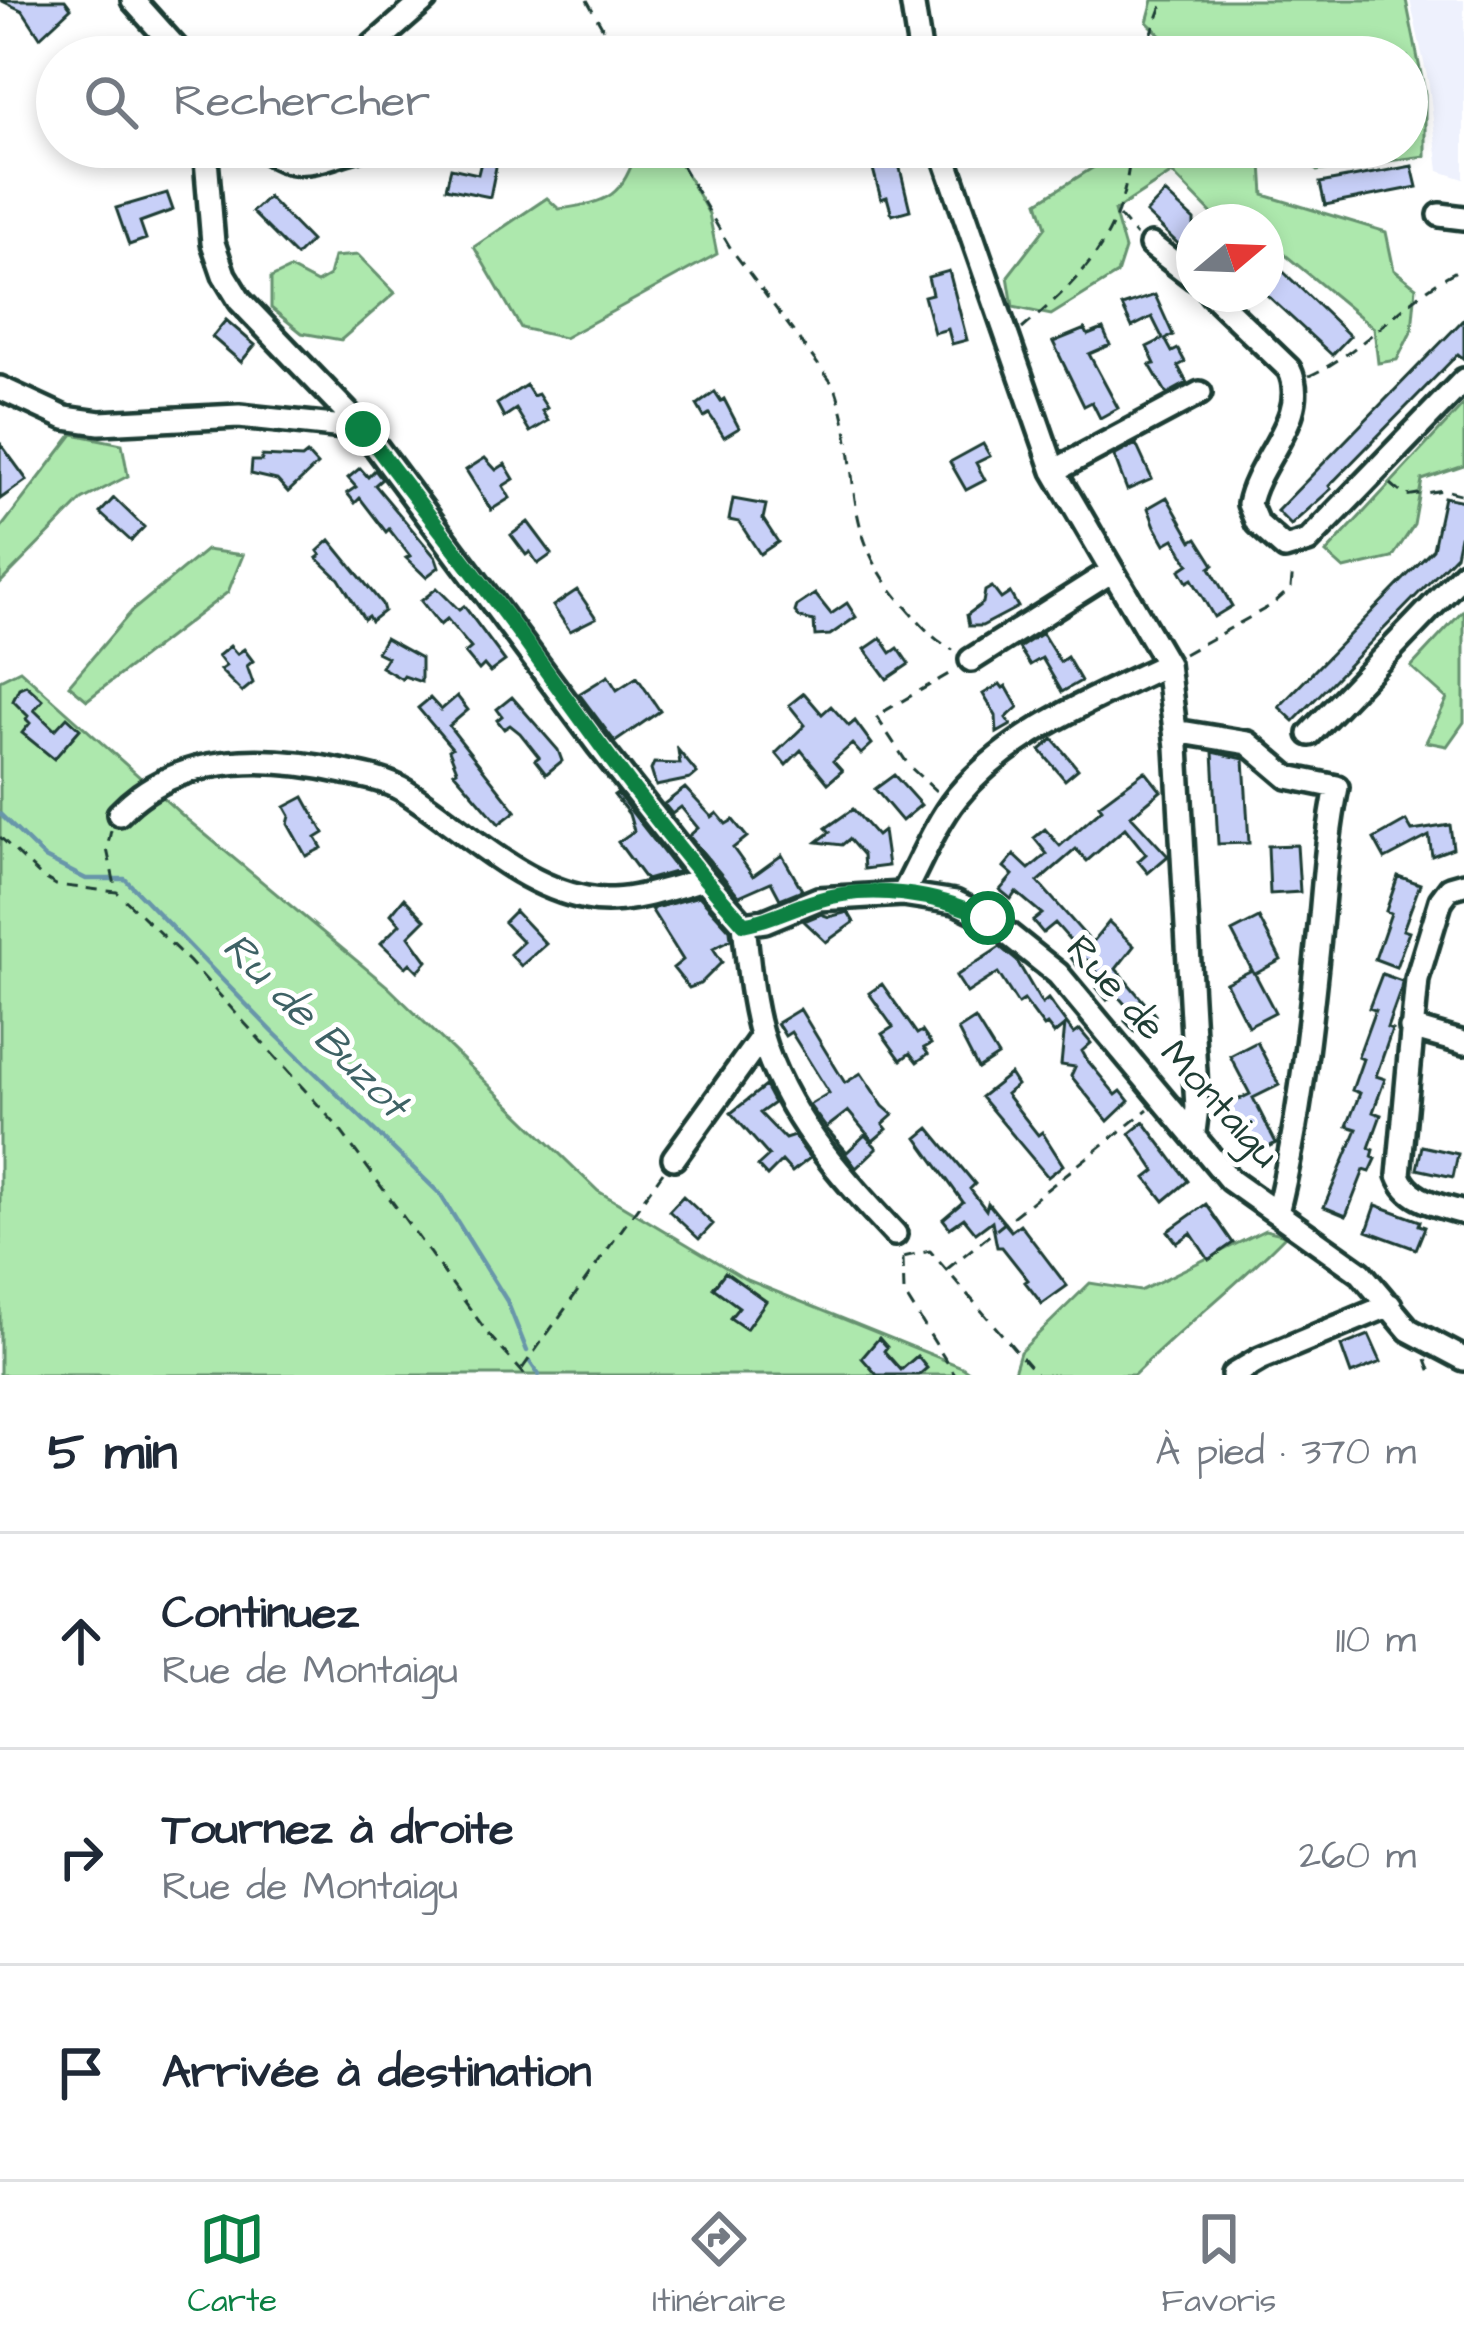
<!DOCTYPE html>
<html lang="fr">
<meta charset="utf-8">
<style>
body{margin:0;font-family:"Architects Daughter",sans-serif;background:#f6f6f7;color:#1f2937}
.compass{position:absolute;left:1176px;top:204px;width:108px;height:108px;border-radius:50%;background:#fff;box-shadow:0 6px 18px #0003;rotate:71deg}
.stop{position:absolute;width:36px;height:36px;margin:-27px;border:9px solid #0b8043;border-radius:50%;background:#fff}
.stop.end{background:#0b8043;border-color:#fff;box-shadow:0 3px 12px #0008}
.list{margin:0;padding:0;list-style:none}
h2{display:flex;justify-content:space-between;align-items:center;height:156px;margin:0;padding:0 48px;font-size:51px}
h2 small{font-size:39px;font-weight:400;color:#747a83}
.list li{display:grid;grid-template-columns:78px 1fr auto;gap:36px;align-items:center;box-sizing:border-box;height:216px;padding:0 48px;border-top:3px solid #e0e1e3}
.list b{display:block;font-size:45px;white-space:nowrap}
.list p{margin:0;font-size:39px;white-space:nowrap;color:#747a83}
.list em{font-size:39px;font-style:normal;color:#747a83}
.icon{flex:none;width:66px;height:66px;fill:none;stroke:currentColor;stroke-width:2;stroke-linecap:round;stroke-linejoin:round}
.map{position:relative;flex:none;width:1464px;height:1375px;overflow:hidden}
.search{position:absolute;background:#fff;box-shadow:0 6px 18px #0003;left:36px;right:36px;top:36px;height:132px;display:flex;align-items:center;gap:30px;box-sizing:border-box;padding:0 42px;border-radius:66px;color:#747a83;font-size:45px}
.sheet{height:804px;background:#fff}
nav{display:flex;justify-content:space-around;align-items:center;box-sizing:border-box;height:168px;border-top:3px solid #e0e1e3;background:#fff;font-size:33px;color:#747a83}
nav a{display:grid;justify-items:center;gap:6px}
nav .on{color:#0b8043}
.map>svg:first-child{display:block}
</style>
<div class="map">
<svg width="1464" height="1375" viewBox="0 0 1464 1375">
<rect width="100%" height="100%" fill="#fff"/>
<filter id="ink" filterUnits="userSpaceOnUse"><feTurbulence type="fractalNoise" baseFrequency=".00833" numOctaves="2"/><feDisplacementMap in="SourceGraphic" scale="24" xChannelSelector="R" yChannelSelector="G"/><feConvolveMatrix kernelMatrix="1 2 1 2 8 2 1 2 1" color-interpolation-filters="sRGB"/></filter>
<g filter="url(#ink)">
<!-- built -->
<path fill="#eef1fd" d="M1410,0h54v179l-25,-8 -10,-86z"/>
<!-- green -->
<path fill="#ade8ad" stroke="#669270" stroke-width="3" d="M1153,0h253l19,94v62l-108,15 -20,-24h110v-90h-223l-37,-35z
M638,147h33l38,67 8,40 -153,84 -43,-10 -47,-81 73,-49 12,11c51,-7 63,-12 79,-62z
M1126,147h135l3,48 122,37 8,38 22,17 -4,43 -15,30 -19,3 -4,-35 -108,-89v-17h-46l-48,-49 -58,38 11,38 -8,25 -66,41 -38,-8 -5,-31 38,-49 -8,-25z
M358,255l37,38 -54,47 -39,-7 -31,-25v-30l19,-9 27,14 12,-7 5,-19z
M1464,404v62l-42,14 -8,45 -22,33 -48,11 -18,-16z
M73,434l49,10 6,32 -46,24 -82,83v-54z
M206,550l37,5 -15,37 -141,108 -18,-15 63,-74z
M1464,610v112l-17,24 -21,-4 21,-43 -36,-32z
M20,670l169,151 197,164 212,206 147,88 217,88 11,8h-973v-695z
M1265,1230l21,5c-48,50 -103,91 -152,140h-121l7,-23 70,-69 50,8z"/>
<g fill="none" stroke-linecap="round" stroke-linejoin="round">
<!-- stream -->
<path stroke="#6896aa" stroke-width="4.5" d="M0,814l45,44 41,21h39l148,153 167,162 67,107 20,50
M530,1362l9,13"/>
</g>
<!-- building -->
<path fill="#c8d0f8" stroke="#1f3d34" stroke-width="3" d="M0,0h65l6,8 -31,29 -17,-26z
M896,147h30l1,5 -29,8 12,50 -18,5 -5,-18 -6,2 -12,-45z
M482,158l15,4 -7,35 -44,-9 5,-20 27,6z
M1412,166l5,21 -92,18 -5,-22z
M167,193l6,17 -33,12 6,17 -17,6 -13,-37z
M1165,193l29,27v39l-48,-46z
M268,197l43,44 -15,15 -44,-44z
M1266,255l84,81 -18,19 -66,-61z
M949,271l18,69 -15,4 -4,-15 -14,4 -10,-37 8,-2 -4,-17z
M1155,295l18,40 -8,4 7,13 6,-3 7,13 -7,4 9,17 -20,11 -17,-29 5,-1 -8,-17 16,-8 -11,-22 -20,10 -10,-21z
M1464,319v40l-6,-5 -129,132 2,3 -40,36 -14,-14z
M226,320l29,25 -14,17 -29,-25z
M1085,329l3,6 15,-6 7,16 -21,9 29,54 -18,10 -8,-16 -8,4 -31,-64z
M526,385l7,11 5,-2 9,14 -5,3 6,10 -18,11 -14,-23 -12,8 -7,-13z
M715,392l6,9 3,-2 15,29 -15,9 -10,-16 -5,-7 -5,3 -7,-12z
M0,443l27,37 -27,19z
M983,444l7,12 -14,7 9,17 -19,10 -16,-28z
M1136,444l16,35 -25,11 -13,-34z
M307,454l10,11 -29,27 -11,-12 -26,-6 1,-13h10v-5l40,2z
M485,458l11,12 9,-6 9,15 -11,7 7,12 -19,12 -25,-40z
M360,468l8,9 7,-7 7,9 -7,6 61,73 3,9 -13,10 -20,-19 4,-2 -21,-27 -3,3 -26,-34 -5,5 -8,-10 9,-6 -8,-9z
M1167,497l25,44 5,-3 17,27 -4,3 22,38 -18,11 -22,-38 -5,3 -7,-12 9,-6 -15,-25 -9,5 -10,-18 -7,-18z
M1444,497l20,4v36l-4,-1 -4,19 -162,166 -15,-14 154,-158z
M114,498l30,29 -13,14 -31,-28z
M733,499l33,6 -3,14 15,23 -18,12 -21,-32 -10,-2z
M528,522l24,32 -14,10 -8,-12 -4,3 -15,-20z
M330,540l52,64 2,7 -13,10 -3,-5 -4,3 -25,-40 -22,-21 4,-3 -3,-4z
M992,587l9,12 9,-6 8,14 -36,19h-13l-2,-11 16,-12 2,-12z
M437,588l22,22 5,-4 41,55 -15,11 -6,-7 -5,5 -14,-17 6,-5 -24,-29 -7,6 -19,-24z
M577,590l19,28 -26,13 -17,-25z
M815,594l16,20 16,-11 9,14 -26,18 -15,1 -1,-15 -14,-3 -5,-6 2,-6z
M1042,633l18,29 7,-5 14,24 -19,11 -20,-34 -12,7 -11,-17z
M385,638l36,20v24l-17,-6 -2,3 -21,-12 6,-10 -10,-5z
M881,638l10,15 7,-5 11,16 -22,15 -22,-30z
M230,646l7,8 7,-5 9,12 -6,5 6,17 -11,9 -22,-22 6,-4 -8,-10z
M608,676l9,14 20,-13 23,34 -45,31 -36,-48z
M1000,684l3,4 3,-2 12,21 -12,11 5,7 -14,8 -1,-17 -13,-22z
M26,685l17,15 -9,10 21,20 12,-13 13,12 -26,30 -32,-26 8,-10 -4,-4 2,-3 -15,-15 6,-13z
M804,693l18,21 9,-8 18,20 6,-5 17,23 -11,10 -9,-10 -19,17 9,10 -14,12 -27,-33 -15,15 -10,-12 29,-28 -16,-20z
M457,696l11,14 -19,16 67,85 -17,13 -45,-52 3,-2 -8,-20 3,-2 -34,-40 12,-10 11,12z
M512,697l46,53 4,11 -16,13 -11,-14 4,-3 -19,-24 -10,-8 -6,4 -7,-9 5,-4 -5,-7z
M1053,739l25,30 -13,11 -25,-30z
M678,750l19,23 -7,6 -34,7 -5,-16 3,-7 26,1z
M1213,752l31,7 5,84 -31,1z
M1145,771l16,20 -30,25 37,40 -20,17 -10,-12 8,-7 -21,-26 -38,33 -11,-12 -38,33 54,61 17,-21 25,24 -18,23 39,46 -20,17 -10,-11 8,-8 -18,-20 -8,7 -10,-12 8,-7 -18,-21 -9,7 -9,-12 8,-7 -22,-25 -12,10 -10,-12 9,-7 -26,-22 -5,7 -11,-9 13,-15 -9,-8 10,-12 15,14 18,-15 -13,-16 11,-9 15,17 42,-37 -3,-4z
M894,775l27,30 -19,16 -27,-32z
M685,788l27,29 5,-4 9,11 7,-4 14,17 -14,11 20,28 29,-21 20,35 -22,9 -9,-17 -32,14 -50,-60 9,-8 -17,-21 -9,7 -8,-10z
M617,793l61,78 -32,9 -28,-38 16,-11 -5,-17 -15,-19z
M304,797l20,36 -8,5 6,10 -16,8 -18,-32 2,-8 -5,-9z
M853,809l24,27 6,-5 5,35 -24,3 -1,-14 -14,-16 -7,6 -25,-3 13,-10 -4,-4z
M1406,821l6,10 38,-6 3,23 -21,8 -3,-20 -44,23 -11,-20z
M1297,845l3,47 -30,2 -2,-48z
M1398,876l22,8 -17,46 6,2 -13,35 -21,-8 16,-46 -5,-2z
M699,896l31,34 1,9 -18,9 9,14 -22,22 -11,4 -16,-20 10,-8 -32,-51z
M404,898l21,22 -16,16 18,25 -9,10 -8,-8 -4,4 -25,-24 19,-19 -9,-10z
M515,911l31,33 -25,22 -11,-12 13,-12 -19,-20z
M848,912l6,10 -28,20 -22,-21 17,-7 8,3z
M1259,918l22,42 -26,14 20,38 -27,14 -22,-43 26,-13 2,4 -22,-42z
M1000,947l17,14 25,43 6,-5 26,35 6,-4 11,13 -9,8 5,9 29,35 5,-4 8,10 -21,20 -37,-45 4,-9 -14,-2 4,-40 -11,9 -7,-9 -3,2 -20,-27 -6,4 -20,-31 -31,20 -11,-17z
M1382,974l20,7 -1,8 -14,39 5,2 -16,46 9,3 -12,33 8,3 -12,33 5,2 -2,7 4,2 -6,13 -6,-2 -18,46 -22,-9 33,-78 -10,-3 13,-33 -8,-3 11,-31 -5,-2 17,-47 -6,-2z
M882,984l35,50 5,-3 9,13 -7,4 4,6 -11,8 -7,-9 -9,7 -19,-26 11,-7 -24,-34z
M800,1009l45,74 16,-10 22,33 10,9 -10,9 4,5 -14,12 -25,-30 -22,17 21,24 18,-17 12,13 -21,20 -47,-63 20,-12 -38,-61 -6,4 -8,-13z
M975,1019l23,37 -20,13 -20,-39z
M1257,1042l22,43 -26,13 23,45 -27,13 -26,-49 27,-13 -20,-38z
M1010,1074l7,11 -11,9 32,41 4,-3 21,33 -15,12 -67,-80z
M765,1086l9,17 -14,10 25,26 9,-3 16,22 -18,14 -10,-11 -15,15 -9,-10 11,-10 -38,-43z
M1144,1122l44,59 -24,20 -18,-23 9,-7 -25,-38z
M929,1128l46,56 -5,5 16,21 2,-7 23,28 9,-7 47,62 -25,18 -17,-22 3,-2 -26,-33h-5l-5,-26 -16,12 -12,-15 -14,10 -7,-9 20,-17 -46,-64z
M1422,1146l36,8 -5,23 -36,-8z
M683,1196l30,28 -14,15 -30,-28z
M1206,1204l27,39 -24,17 -18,-27 -14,10 -9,-12z
M1376,1205l44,16 -1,4 6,2 -9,22 -49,-18z
M725,1272l41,29 -20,28 -16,-11 9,-11 -26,-19z
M1369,1335l12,27 -30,12 -10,-28z
M879,1338l8,9 -3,4 17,19 16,-14 10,12 -8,7h-42l-15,-17z"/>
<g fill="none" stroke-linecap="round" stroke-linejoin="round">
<!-- minor casing -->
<g stroke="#1f3d34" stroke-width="30">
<path id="minor" d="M133,0l51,57
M912,0l9,57
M360,57l65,-57
M205,147l8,96 11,32 16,26 123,128 236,317 105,133 40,45
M263,147c31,29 64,10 99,0
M941,147l113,324 113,193 10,83 20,361 -3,24
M1440,215l24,3
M1151,245l43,33
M1211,294l78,75c23,46 -32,91 -40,135l8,19 28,25 23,-7 156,-161
M0,388l65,30 35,5 139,-7 124,13
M1054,471l146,-78
M971,660l141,-89
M1175,731l73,12 40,34 49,10c-9,44 -12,86 -16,130 -10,99 -20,200 -44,296
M1310,734l154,-161
M119,814c58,-61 148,-59 225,-42 20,4 43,8 61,19 58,37 112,94 181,107 37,8 82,-9 118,-19
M1464,884l-14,4 -9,12 -24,79 -18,196c10,27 40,30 65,38
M903,894c17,-31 32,-70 54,-97 53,-65 137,-98 210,-133
M744,924l21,-3 53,-22 85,-5 52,8 33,16 70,56 172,206 131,93 48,57 55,29
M744,924c4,36 7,75 17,110 24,81 78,140 134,200
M1411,1028l53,15
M674,1158l88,-122
M1233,1375l27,-16 130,-54"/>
</g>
<!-- path -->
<path stroke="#1f3d34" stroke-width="3" stroke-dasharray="12 9" stroke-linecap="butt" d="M587,0l32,57
M1143,57l21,-57
M671,147l60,102 104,138c30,87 0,140 70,219 15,17 27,33 48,44
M1119,216l17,20
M1022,329c64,-55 102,-93 109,-182
M1309,376c58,-26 98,-82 155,-109
M1391,484l14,12 39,-6 20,5
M1184,654l88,-49 19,-17 2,-20
M936,791l-27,-25 -33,-50 78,-45
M111,830l-4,19 9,41
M0,837l41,39 15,9 61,7 72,69 149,166 151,208 36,40
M903,1257l27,-6 107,124
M903,1258l1,35 51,82
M947,1269l201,-160
M1426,1359l6,16
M522,1369l141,-197"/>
<!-- minor -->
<use href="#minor" stroke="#fff" stroke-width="21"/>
</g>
</g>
<g fill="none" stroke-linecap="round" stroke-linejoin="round" filter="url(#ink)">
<!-- route -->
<path stroke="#0b8043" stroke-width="15" d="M363,429c55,74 113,145 167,219 68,95 136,189 214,276 26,-4 46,-16 71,-23 55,-18 122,-7 173,17"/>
</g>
<g text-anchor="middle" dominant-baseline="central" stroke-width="10" stroke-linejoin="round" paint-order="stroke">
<!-- street labels -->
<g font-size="39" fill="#1f3d34" stroke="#fff">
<text transform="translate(1172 1052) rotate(48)">Rue de Montaigu</text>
</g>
<!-- water labels -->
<g font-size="42" font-style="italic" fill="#3e6265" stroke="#fff">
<text transform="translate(315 1026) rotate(45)">Ru de Buzot</text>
</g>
</g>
</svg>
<svg class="compass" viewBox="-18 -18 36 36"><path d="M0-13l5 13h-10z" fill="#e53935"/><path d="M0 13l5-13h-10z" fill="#747a83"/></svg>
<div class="stop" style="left:988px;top:918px"></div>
<div class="stop end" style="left:363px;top:429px"></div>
<div class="search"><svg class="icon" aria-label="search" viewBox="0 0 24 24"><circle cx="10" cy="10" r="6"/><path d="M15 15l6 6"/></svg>Rechercher</div>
</div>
<section class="sheet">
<h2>5 min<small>À pied · 370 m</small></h2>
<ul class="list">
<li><svg class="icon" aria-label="ahead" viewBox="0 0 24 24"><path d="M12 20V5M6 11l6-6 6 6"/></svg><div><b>Continuez</b><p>Rue de Montaigu</p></div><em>110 m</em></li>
<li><svg class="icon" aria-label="right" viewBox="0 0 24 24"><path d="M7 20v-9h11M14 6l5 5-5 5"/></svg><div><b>Tournez à droite</b><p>Rue de Montaigu</p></div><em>260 m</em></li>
<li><svg class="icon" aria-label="arrive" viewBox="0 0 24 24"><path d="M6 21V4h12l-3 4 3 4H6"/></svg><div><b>Arrivée à destination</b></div></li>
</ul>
</section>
<nav>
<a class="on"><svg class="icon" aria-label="map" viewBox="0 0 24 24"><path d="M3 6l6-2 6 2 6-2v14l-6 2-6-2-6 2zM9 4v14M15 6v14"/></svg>Carte</a>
<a><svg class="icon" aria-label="directions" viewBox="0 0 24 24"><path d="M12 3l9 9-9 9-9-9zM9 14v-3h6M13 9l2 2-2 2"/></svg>Itinéraire</a>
<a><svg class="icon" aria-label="saved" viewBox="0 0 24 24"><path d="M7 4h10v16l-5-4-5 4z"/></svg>Favoris</a>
</nav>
